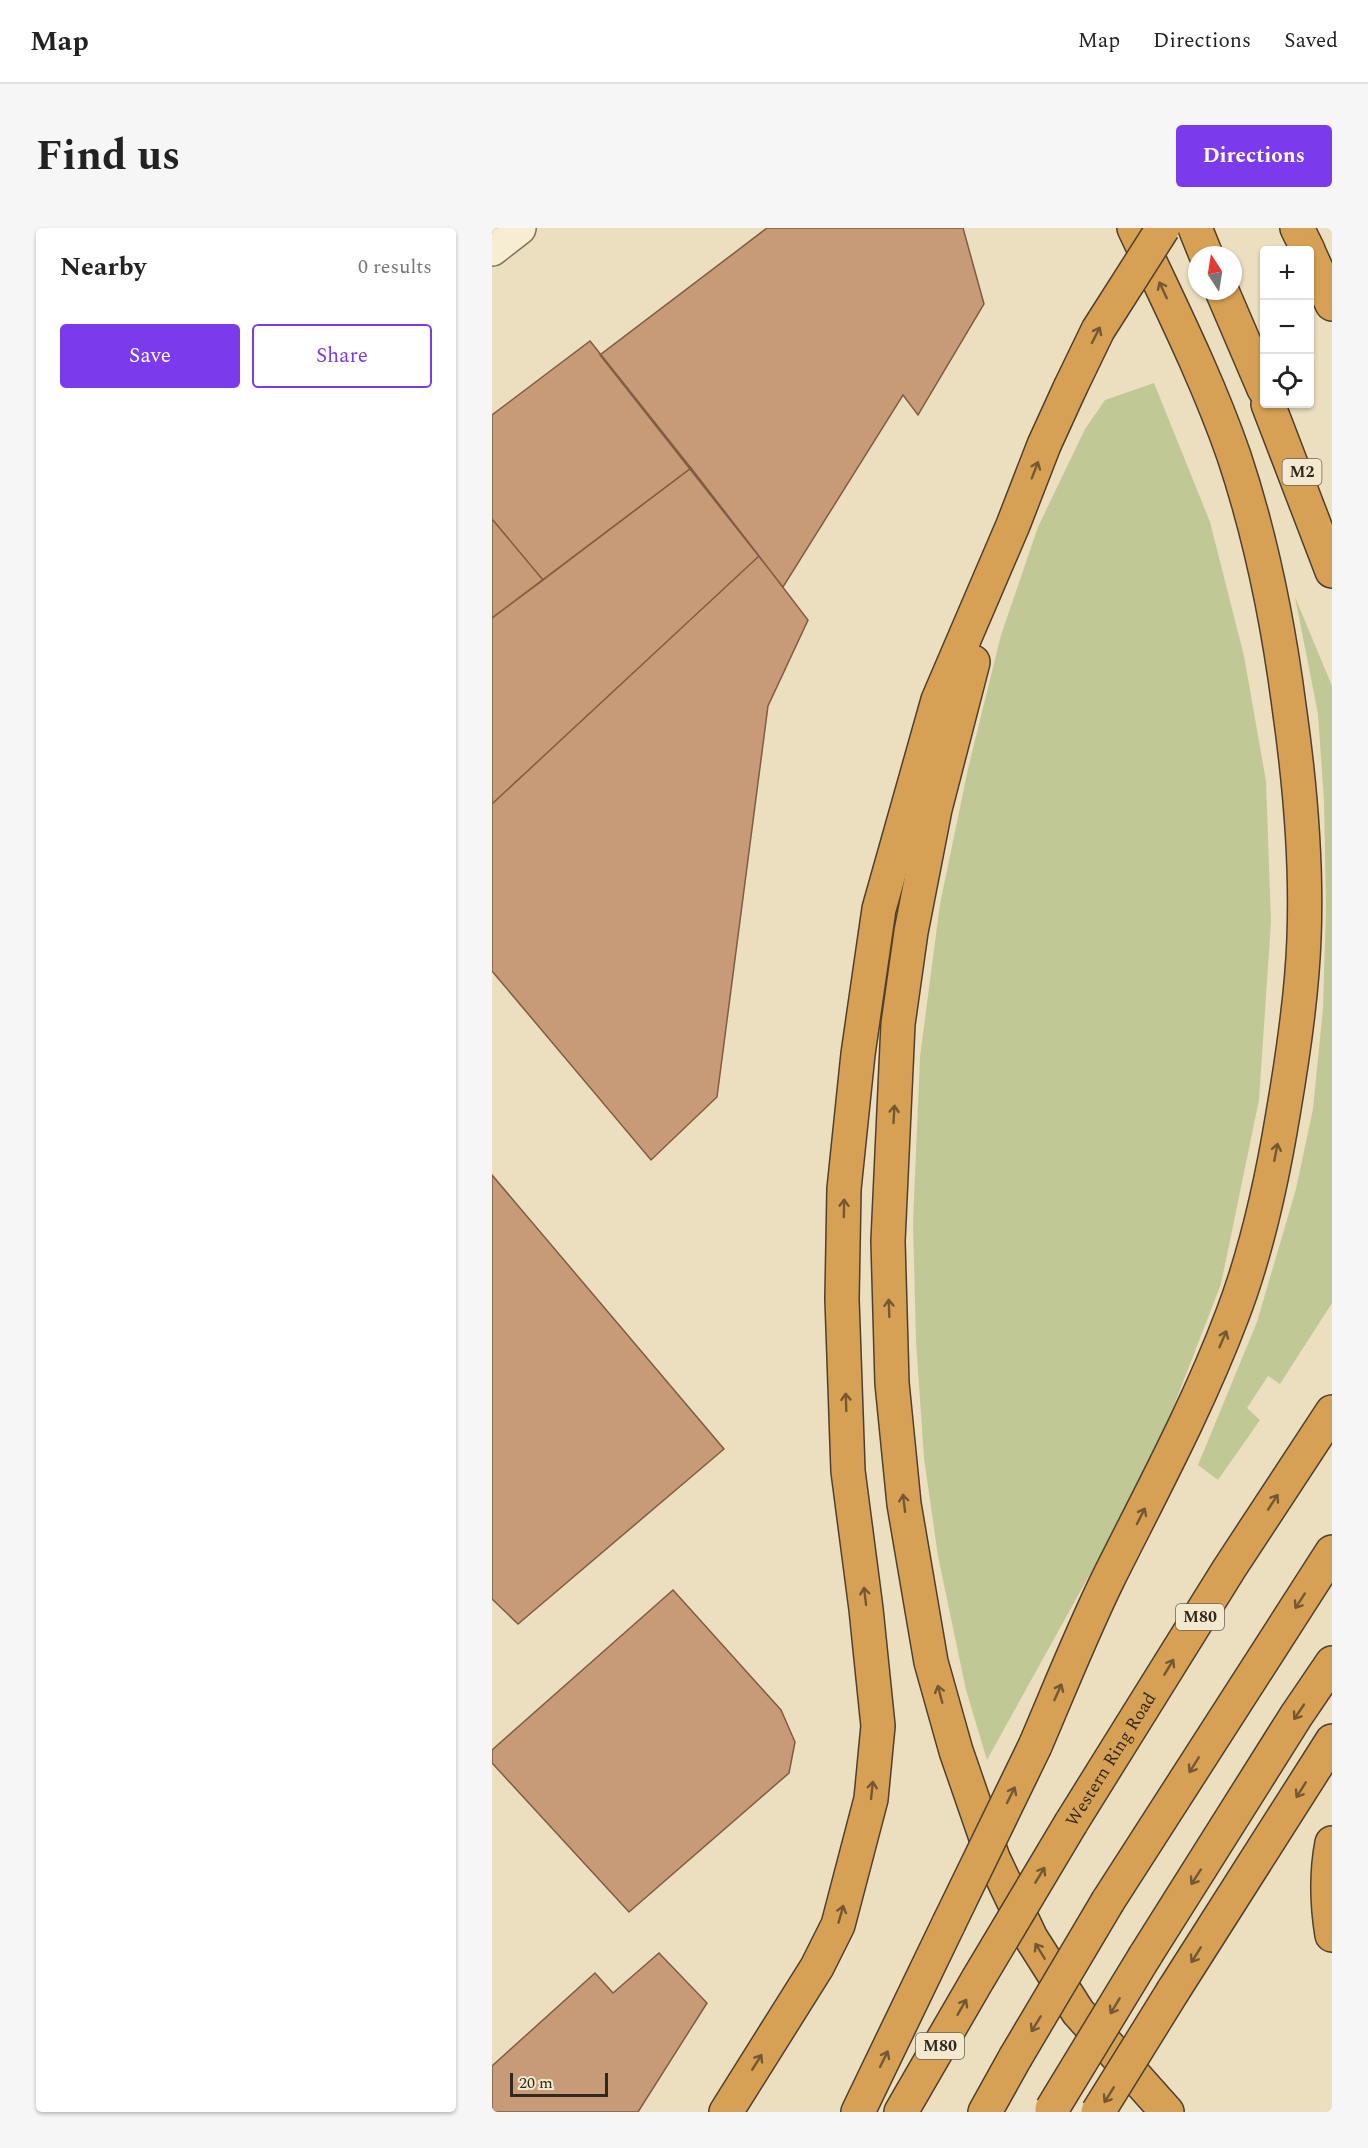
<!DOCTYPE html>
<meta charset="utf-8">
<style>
body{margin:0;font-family:Spectral,serif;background:#f6f6f6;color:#222}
.controls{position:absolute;right:18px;top:18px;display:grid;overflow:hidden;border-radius:6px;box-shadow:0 2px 4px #0004}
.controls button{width:54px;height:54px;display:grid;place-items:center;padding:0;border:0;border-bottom:2px solid #e0e0e0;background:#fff;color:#222;font:30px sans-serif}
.compass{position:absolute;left:696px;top:18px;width:54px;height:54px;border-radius:50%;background:#fff;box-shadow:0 2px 4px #0004;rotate:348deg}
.scale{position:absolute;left:18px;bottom:15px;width:98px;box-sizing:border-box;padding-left:6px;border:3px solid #33281d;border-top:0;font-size:16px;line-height:21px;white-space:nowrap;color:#33281d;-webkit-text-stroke:4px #f3e9cf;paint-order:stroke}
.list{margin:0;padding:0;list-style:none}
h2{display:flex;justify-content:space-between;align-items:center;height:78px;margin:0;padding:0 24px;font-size:26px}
h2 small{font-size:20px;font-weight:400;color:#767676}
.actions{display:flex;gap:12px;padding:18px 24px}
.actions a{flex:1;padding:14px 0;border:2px solid #7c3aed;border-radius:6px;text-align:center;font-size:21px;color:#7c3aed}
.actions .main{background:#7c3aed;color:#fff}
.icon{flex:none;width:33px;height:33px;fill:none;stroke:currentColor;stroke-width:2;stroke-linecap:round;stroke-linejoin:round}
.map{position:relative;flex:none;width:840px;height:1884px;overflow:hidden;border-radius:6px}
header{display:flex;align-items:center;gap:36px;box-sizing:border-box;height:84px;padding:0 30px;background:#fff;border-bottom:2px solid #e0e0e0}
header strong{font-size:28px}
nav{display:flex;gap:33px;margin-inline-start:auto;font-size:21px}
.intro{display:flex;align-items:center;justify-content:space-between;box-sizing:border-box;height:144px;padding:0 36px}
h1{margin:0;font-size:42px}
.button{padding:15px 27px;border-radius:6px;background:#7c3aed;color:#fff;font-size:21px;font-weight:700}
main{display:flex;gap:36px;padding:0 36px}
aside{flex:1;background:#fff;border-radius:6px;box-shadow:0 2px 4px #0004}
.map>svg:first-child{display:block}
</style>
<header>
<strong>Map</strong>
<nav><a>Map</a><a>Directions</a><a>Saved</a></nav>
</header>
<div class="intro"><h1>Find us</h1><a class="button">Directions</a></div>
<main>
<aside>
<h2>Nearby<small>0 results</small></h2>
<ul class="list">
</ul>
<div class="actions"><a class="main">Save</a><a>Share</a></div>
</aside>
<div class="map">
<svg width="840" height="1884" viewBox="0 0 840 1884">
<rect width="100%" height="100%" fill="#ebdfc0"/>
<!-- green -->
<path fill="#c0c895" d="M662,155l56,139 34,134 22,125 5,141 -12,178 -38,184 -69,178 -165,298 -21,-70 -28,-134 -14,-98 -8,-117 -3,-119 7,-165 20,-153 28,-135 33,-134 37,-108 47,-98 20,-29z
M803,369l37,89v617l-52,81 -12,-8 -21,32 13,12 -42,60 -20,-15 59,-143 39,-133 17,-80 10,-101 3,-102 -2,-105 -6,-87z"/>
<!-- building -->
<path fill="#c79b78" stroke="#805c40" stroke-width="1.5" d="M275,0h196l21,76 -66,111 -15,-20 -120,192 -183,-232z
M98,113l101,127 -148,112 -51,-61v-104z
M199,240l68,88 -267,248v-186z
M0,291l51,61 -51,38z
M267,328l49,64 -40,86 -51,391 -66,63 -159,-189v-167z
M0,947l232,274 -206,175 -26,-25z
M181,1362l108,120 14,32 -6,31 -160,139 -137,-149v-13z
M167,1725l48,50 -69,109h-146v-46l103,-93 18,20z"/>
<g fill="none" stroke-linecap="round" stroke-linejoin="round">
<!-- street casing -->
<g stroke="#827059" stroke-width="36">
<path id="street" d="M0,21l27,-21"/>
</g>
<!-- highway casing -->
<g stroke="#503f2d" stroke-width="36">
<g id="highway">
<path d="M703,0l11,27"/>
<path d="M805,0l11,22"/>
<path d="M818,27l22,49"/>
<path d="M730,63l42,98"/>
<path d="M776,176l64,167"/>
<path d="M481,434l-38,147 -24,123 -13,92 -10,217 4,142 12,121 27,158 25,89 37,107 38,80 47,74 89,100"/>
<path d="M543,1518c24,-56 47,-114 74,-169 43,-86 89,-171 123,-261 25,-65 40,-135 51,-202 10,-58 19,-117 21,-176 3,-77 -4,-155 -15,-232 -11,-84 -28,-169 -55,-250 -27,-78 -65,-153 -100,-228"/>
<path id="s1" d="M579,1595l158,-254 103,-157"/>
<path d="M840,1615c-6,31 -5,61 0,92"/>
<path d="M616,1673l224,-349"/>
<path d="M653,1728l151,-240 36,-53"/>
<path d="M681,1763l159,-250"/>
<path d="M234,1884l91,-145 21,-42 33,-126 7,-73 -12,-117 -18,-138 -6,-172 2,-110 14,-135 21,-145 59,-209 75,-175 31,-80 26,-57"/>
<path d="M366,1884l91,-189"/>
<path d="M409,1884l77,-133"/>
<path d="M493,1884l30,-54"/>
</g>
</g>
<!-- street -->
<use href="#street" stroke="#f6edd2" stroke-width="33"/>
<!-- highway -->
<use href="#highway" stroke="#d6a154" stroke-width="33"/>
<!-- highway-bridge casing -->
<g stroke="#503f2d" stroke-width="36" stroke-linecap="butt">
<path id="highway-bridge" d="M578,160l28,-58 65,-102
M457,1695l86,-177
M486,1751l93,-156
M523,1830l93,-157
M560,1881l93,-153
M606,1884l75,-121"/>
</g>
<!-- highway-bridge -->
<use href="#highway-bridge" stroke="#d6a154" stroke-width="33"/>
</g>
<!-- one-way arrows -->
<defs><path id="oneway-shaft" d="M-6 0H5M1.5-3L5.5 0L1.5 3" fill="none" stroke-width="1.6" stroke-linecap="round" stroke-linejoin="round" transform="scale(1.5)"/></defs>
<g stroke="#745833">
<use href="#oneway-shaft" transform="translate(671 62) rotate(-115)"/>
<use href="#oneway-shaft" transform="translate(604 107) rotate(-63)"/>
<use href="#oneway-shaft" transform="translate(543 242) rotate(-69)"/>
<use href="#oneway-shaft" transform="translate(402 886) rotate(-87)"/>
<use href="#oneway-shaft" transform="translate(784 924) rotate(-79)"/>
<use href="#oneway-shaft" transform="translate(352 980) rotate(-89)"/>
<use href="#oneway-shaft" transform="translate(397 1080) rotate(-92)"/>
<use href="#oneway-shaft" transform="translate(731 1111) rotate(-67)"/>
<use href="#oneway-shaft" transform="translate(354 1174) rotate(-92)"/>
<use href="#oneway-shaft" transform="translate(781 1274) rotate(-57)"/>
<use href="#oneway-shaft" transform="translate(412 1275) rotate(-97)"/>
<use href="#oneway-shaft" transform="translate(649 1288) rotate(-63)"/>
<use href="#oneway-shaft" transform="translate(373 1368) rotate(-97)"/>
<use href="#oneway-shaft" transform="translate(808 1373) rotate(123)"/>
<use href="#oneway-shaft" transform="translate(677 1439) rotate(-59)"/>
<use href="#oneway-shaft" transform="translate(566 1464) rotate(-66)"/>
<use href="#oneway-shaft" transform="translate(448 1466) rotate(-105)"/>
<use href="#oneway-shaft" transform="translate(807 1484) rotate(124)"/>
<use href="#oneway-shaft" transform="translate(702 1537) rotate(122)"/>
<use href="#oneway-shaft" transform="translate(380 1562) rotate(-84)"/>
<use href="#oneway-shaft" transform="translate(809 1562) rotate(122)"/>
<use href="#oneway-shaft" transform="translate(519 1567) rotate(-64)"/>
<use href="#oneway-shaft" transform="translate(548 1647) rotate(-59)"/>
<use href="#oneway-shaft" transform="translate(704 1649) rotate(123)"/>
<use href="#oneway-shaft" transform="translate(349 1686) rotate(-74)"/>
<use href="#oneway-shaft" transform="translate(548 1723) rotate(-122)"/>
<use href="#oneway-shaft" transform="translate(704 1727) rotate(122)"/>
<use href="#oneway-shaft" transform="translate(623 1778) rotate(121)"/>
<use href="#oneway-shaft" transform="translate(470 1779) rotate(-60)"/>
<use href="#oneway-shaft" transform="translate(544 1796) rotate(121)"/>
<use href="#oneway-shaft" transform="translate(392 1831) rotate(-64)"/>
<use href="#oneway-shaft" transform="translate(265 1834) rotate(-58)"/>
<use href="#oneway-shaft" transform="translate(617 1867) rotate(122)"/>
</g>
<g text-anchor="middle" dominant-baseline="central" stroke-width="6" stroke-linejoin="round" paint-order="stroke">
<!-- shield labels -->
<g fill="#f3e9cf" stroke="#6d6252" stroke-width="1.5">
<rect x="790.5" y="231" width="39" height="26" rx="4.5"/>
<rect x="684" y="1376" width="48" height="26" rx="4.5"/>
<rect x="424" y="1805" width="48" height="26" rx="4.5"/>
</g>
<g font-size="16" font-weight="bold" fill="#33281d">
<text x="810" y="244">M2</text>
<text x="708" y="1389">M80</text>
<text x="448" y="1818">M80</text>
</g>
<!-- street labels -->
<g font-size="18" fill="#33281d" stroke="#f3e9cf">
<text stroke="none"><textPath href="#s1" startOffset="75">Western Ring Road</textPath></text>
</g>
</g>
</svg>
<div class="controls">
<button>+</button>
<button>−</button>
<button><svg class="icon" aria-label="locate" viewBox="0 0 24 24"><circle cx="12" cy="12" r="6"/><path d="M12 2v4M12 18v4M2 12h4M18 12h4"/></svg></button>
</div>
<svg class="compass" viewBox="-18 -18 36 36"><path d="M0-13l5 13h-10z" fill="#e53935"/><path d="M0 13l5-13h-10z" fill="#767676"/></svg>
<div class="scale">20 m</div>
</div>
</main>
